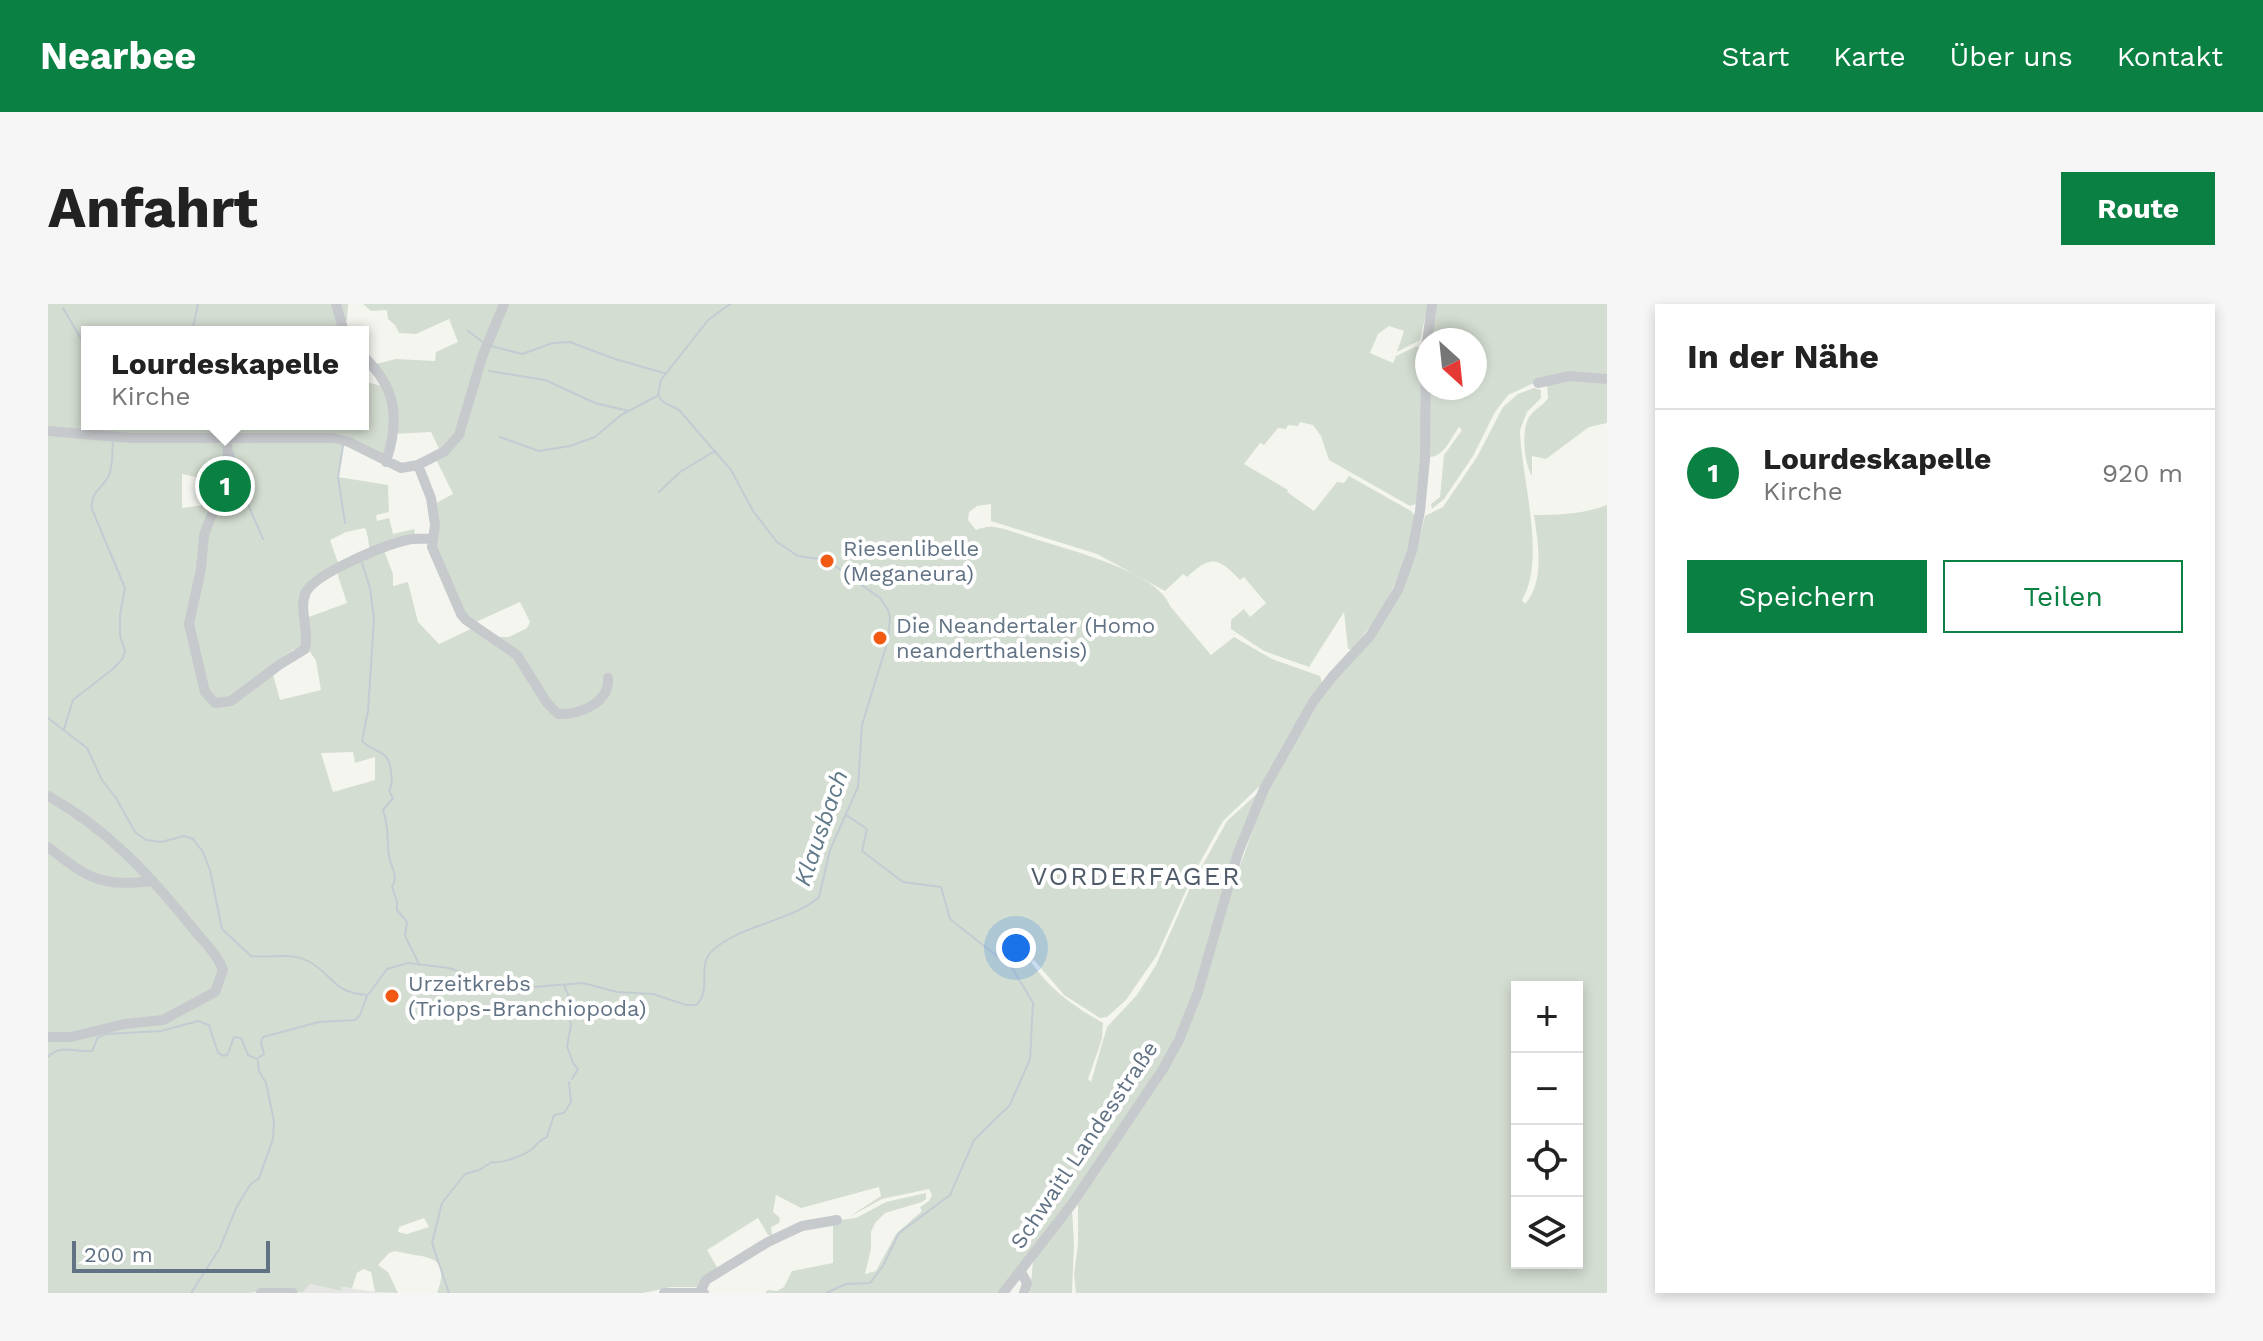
<!DOCTYPE html>
<html lang="de">
<meta charset="utf-8">
<style>
body{margin:0;font-family:"Work Sans",sans-serif;background:#f6f6f6;color:#222}
.controls{position:absolute;right:24px;bottom:24px;display:grid;overflow:hidden;border-radius:0px;box-shadow:0 4px 12px #0003}
.controls button{width:72px;height:72px;display:grid;place-items:center;padding:0;border:0;border-bottom:2px solid #e0e0e0;background:#fff;color:#222;font:40px sans-serif}
.compass{position:absolute;left:1367px;top:24px;width:72px;height:72px;border-radius:50%;background:#fff;box-shadow:0 4px 12px #0003;rotate:153deg}
.scale{position:absolute;left:24px;bottom:20px;width:198px;box-sizing:border-box;padding-left:8px;border:4px solid #617284;border-top:0;font-size:22px;line-height:28px;white-space:nowrap;color:#617284;-webkit-text-stroke:6px #fff;paint-order:stroke}
.you{position:absolute;left:968px;top:644px;width:28px;height:28px;margin:-20px;border:6px solid #fff;border-radius:50%;background:#1a73e8;box-shadow:0 0 0 12px #1a73e833}
.badge{display:grid;place-items:center;width:52px;height:52px;border-radius:50%;background:#0b8043;color:#fff;font-size:26px;font-weight:700}
.pin{position:absolute;translate:-50% -50%;border:4px solid #fff;box-shadow:0 2px 8px #0006}
.popup{position:absolute;left:33px;top:22px;width:288px;height:104px;box-sizing:border-box;display:grid;place-content:center;border-radius:0px;background:#fff;filter:drop-shadow(0 2px 6px #0005);font-size:26px;white-space:nowrap;color:#767676}
.popup b{font-size:30px;color:#222}
.popup::after{content:'';position:absolute;left:50%;top:100%;margin-left:-16px;border:16px solid transparent;border-top-color:#fff}
.list{margin:0;padding:0;list-style:none}
h2{display:flex;justify-content:space-between;align-items:center;height:104px;margin:0;padding:0 32px;font-size:34px}
h2 small{font-size:26px;font-weight:400;color:#767676}
.list li{display:grid;grid-template-columns:52px 1fr auto;gap:24px;align-items:center;box-sizing:border-box;height:128px;padding:0 32px;border-top:2px solid #e0e0e0}
.list b{display:block;font-size:30px;white-space:nowrap}
.list p{margin:0;font-size:26px;white-space:nowrap;color:#767676}
.list em{font-size:26px;font-style:normal;color:#767676}
.actions{display:flex;gap:16px;padding:24px 32px}
.actions a{flex:1;padding:18px 0;border:2px solid #0b8043;border-radius:0px;text-align:center;font-size:28px;color:#0b8043}
.actions .main{background:#0b8043;color:#fff}
.icon{flex:none;width:44px;height:44px;fill:none;stroke:currentColor;stroke-width:2;stroke-linecap:round;stroke-linejoin:round}
.map{position:relative;flex:none;width:1559px;height:989px;overflow:hidden;border-radius:0px}
header{display:flex;align-items:center;gap:48px;box-sizing:border-box;height:112px;padding:0 40px;background:#0b8043;color:#fff}
header strong{font-size:38px}
nav{display:flex;gap:44px;margin-inline-start:auto;font-size:28px}
.intro{display:flex;align-items:center;justify-content:space-between;box-sizing:border-box;height:192px;padding:0 48px}
h1{margin:0;font-size:56px}
.button{padding:20px 36px;border-radius:0px;background:#0b8043;color:#fff;font-size:28px;font-weight:700}
main{display:flex;gap:48px;padding:0 48px}
aside{flex:1;background:#fff;border-radius:0px;box-shadow:0 4px 12px #0003}
.map>svg:first-child{display:block}
</style>
<header>
<strong>Nearbee</strong>
<nav><a>Start</a><a>Karte</a><a>Über uns</a><a>Kontakt</a></nav>
</header>
<div class="intro"><h1>Anfahrt</h1><a class="button">Route</a></div>
<main>
<div class="map">
<svg width="1559" height="989" viewBox="0 0 1559 989">
<rect width="100%" height="100%" fill="#f5f5f0"/>
<!-- built -->
<path fill="#e5e6e4" d="M262,980l30,7 1,-4 43,6h-82z"/>
<!-- green -->
<path fill="#d4ddd1" fill-rule="evenodd" d="M0,0h300l-1,16 -6,3 3,9h-257v92h276v-43l22,6 -13,-22 24,-6 39,2 1,-9 22,-10 -9,-23 -33,15 -17,-1 -4,-8 -7,-6 -1,-9 -16,1 -8,-7h1065l-8,36 -23,12 7,-21 -15,-5 -11,8 -8,19 23,10 3,-7 21,-10 5,3 -1,109 -5,46 -6,2 -81,-46 -8,-24 -8,-11 -13,-3 -2,4 -10,-1 -2,4 -8,-1 -14,17 -4,-2 -16,21 44,26 -1,2 27,19 23,-29 7,1 5,-7 62,35 4,5c-10,53 -27,92 -63,133h-4l-4,-37 -35,55 -45,-16 -33,-22v-9l13,-11 6,8 16,-14 -22,-26 -4,3c-22,-23 -29,-25 -53,-3l-4,-3 -18,17 -68,-37 -106,-33v-17l-14,2 -8,6 -1,8 8,10c5,-2 12,-4 18,-3 13,2 28,8 41,12 31,10 124,33 135,67l41,49 23,-18 38,22 48,17 2,6 -57,99 -42,40 -29,52 -37,82 -31,45 -19,17 -7,1 -36,-23 -30,-35 -3,2c19,28 44,45 72,61l-1,16 -14,40 3,3 16,-55 30,-32 19,-30 34,-77 37,-67 31,-28 -72,221 -26,54 -91,134 -70,91h-234l3,-3 9,1 7,-4 8,-16 41,-8v-42l23,-3 30,-16 40,-9v6l-4,3 -37,11 -10,10 -4,9v17l-6,25 11,-3 20,-37 26,-23 -2,-4 9,-6 3,-6 -3,-6 -47,10 -33,18 32,-21 -2,-9 -78,21 -25,-13 -3,17 7,6 -1,5 -8,4 1,8h-4l-10,-17 -51,32 11,19 -20,18h-27l-28,6h-206c15,-40 -10,-34 -42,-42l-6,2 -11,12 10,7 10,21 -23,-1 -4,-20 -8,-3 -6,4 -5,15 -11,-1v4l-31,-7 -8,9 -20,-4 -34,4h-200v-442l45,30 65,2 -58,-4 -52,-35zM383,128l10,21 -6,4 18,37 -21,11v42l34,73 7,8 -34,16 -21,-22 -10,-40 -15,4v-12l-10,-26 32,-14 -1,-5 -21,5 -4,-16 -12,3 -1,-6 13,-3 -1,-27 -50,-8 5,-32 33,12 13,-3 4,-20zM134,170l14,3 1,6 31,-4 -9,24 -37,5zM317,224c4,9 3,17 6,25l-31,15 -10,-28 16,-8zM292,265l-2,7 9,27 -41,15c-4,-29 11,-37 34,-49zM472,298l10,20 -3,6 -18,9h-16l-17,-15zM259,343l9,14 5,29 -41,10 -8,-29 1,-7 21,-15 7,3zM305,448l2,11 20,-6v23l-42,12 -12,-39zM376,914l5,9 -22,7 -9,-2 1,-5z
M1388,0h171v74l-73,5 -26,12 -13,17 -22,44 -29,43 -12,10 -1,-5 9,-7 4,-42 18,-25 -3,-3c-8,11 -15,30 -30,30l1,-69h45v-48h-45z
M1503,77h56v42l-18,4 -43,32 -14,-3v20c-8,-13 -11,-45 -3,-59 5,-8 14,-11 19,-19l-1,-14z
M1486,84l7,2v8l-14,14 -7,18c1,47 27,129 2,170l3,4c20,-22 13,-61 9,-89 25,0 50,-1 73,-10v788h-531l-2,-19 4,-30v-44l88,-129 101,-280 58,-100 60,-70 27,-60h2l11,-45 18,-9 34,-50 26,-50 15,-13zM1469,683h60v276h-60z
M1024,905l2,35 -2,49h-42l3,-31z"/>
<g fill="none" stroke-linecap="round" stroke-linejoin="round">
<!-- stream -->
<path stroke="#c3ccd2" stroke-width="2" d="M15,4l24,41
M420,27l15,11
M144,28l6,-28
M443,42l31,8 31,-11 17,-1 45,17 49,14
M441,67l56,9 50,23 34,8
M452,133l39,14 31,-5 25,-9 26,-22 36,-19
M295,142l-5,31 7,46
M185,148l4,27 26,60
M611,188l21,-20 35,-21
M314,259l8,25 4,30 -6,93 -6,30c14,14 27,7 29,31 1,8 2,12 -2,19l4,7 -10,12c7,21 3,27 6,46 2,12 10,20 3,31l5,14v9l10,12 -2,14 14,28
M0,414l39,30 15,32 14,18 19,34 11,8 15,2 23,-6 9,3 10,13 7,18 12,59 29,27c18,2 41,-4 57,5 26,14 24,32 60,34l19,-26 21,-6 41,5 48,16 36,3 50,-4 34,9 36,2 33,11h10c16,-13 1,-39 15,-53 27,-27 82,-31 108,-55l11,-47 28,-63 4,-62 26,-85 2,-23 -2,-7 -8,-12 -53,-38 -29,-4 -21,-14 -24,-31 -22,-41 -52,-60 -16,-8 -5,-7 3,-15 47,-60 22,-16
M16,425l9,-29 41,-32 9,-10 2,-7 -5,-15v-21l5,-27 -33,-79c-2,-18 11,-20 17,-34 4,-9 3,-24 4,-34
M516,681l7,17 -3,7 3,16 -4,21 6,17 5,6 -6,10
M0,753c13,-14 28,-4 44,-6l6,-14 8,-3 55,-3 37,-10 11,4 9,28 6,3 4,-2 6,-17 7,1 7,17 9,4 7,-5 -3,-12 2,-5 56,-15 36,-2 5,-5 7,-19
M143,989l29,-45 16,-40 14,-23 9,-7 14,-39 1,-18 -8,-38 -7,-12 -1,-10
M401,989l-17,-50 10,-40 23,-29 14,-4 13,-8c9,2 30,-6 39,-12 6,-5 8,-10 16,-13l7,-22 10,-2 7,-11 -2,-20
M778,989l20,-9 24,-1 13,-17 16,-33 51,-38 24,-55 36,-35 20,-46 3,-56 -10,-17 -11,-18 -62,-49 -9,-32 -38,-5 -41,-31 5,-22 -21,-14"/>
<!-- minor -->
<path stroke="#c7cacd" stroke-width="10" d="M288,0l8,28
M315,52c34,32 37,63 23,106
M1490,79l31,-7 38,3
M0,127l83,7h203l15,4 52,26 17,-3 27,-14 14,-16 23,-78 22,-53
M179,133l2,50 -17,27 -8,21 -3,34 -12,55 16,68 10,11 16,-2 48,-36 26,-16c5,-18 -7,-40 1,-57 10,-19 79,-47 101,-52 9,-2 16,-1 25,-1
M370,161l13,33 4,27 -3,22 29,67 5,6 51,35 30,48 11,11c21,1 52,-11 50,-36
M0,492c58,32 101,78 142,129 11,14 27,28 33,45l-8,22 -52,28 -39,4 -53,13h-23
M0,543c41,32 52,40 105,34
M973,968l6,11 -3,10
M652,988l6,-12 62,-38 34,-16 35,-6
M213,989h32
M616,989h40
M955,989l69,-89 91,-135 16,-29 19,-48 40,-139 26,-64 49,-87 19,-25 38,-41 28,-46 14,-39 8,-40 5,-52 1,-109 6,-46"/>
</g>
<!-- markers -->
<g fill="#f25913" stroke="#fff" stroke-width="3">
<circle cx="779" cy="257" r="8"/>
<circle cx="832" cy="334" r="8"/>
<circle cx="344" cy="692" r="8"/>
</g>
<g text-anchor="middle" dominant-baseline="central" stroke-width="8" stroke-linejoin="round" paint-order="stroke">
<!-- poi labels -->
<g font-size="22" fill="#617284" stroke="#fff" text-anchor="start">
<text x="795" y="244">Riesenlibelle<tspan x="795" dy="25">(Meganeura)</tspan></text>
<text x="848" y="321">Die Neandertaler (Homo<tspan x="848" dy="25">neanderthalensis)</tspan></text>
<text x="360" y="679">Urzeitkrebs<tspan x="360" dy="25">(Triops-Branchiopoda)</tspan></text>
</g>
<!-- street labels -->
<g font-size="22" fill="#617284" stroke="#fff">
<text transform="translate(1036 841) rotate(-56)">Schwaitl Landesstraße</text>
</g>
<!-- water labels -->
<g font-size="24" font-style="italic" fill="#617a89" stroke="#fff">
<text transform="translate(773 524) rotate(-71)">Klausbach</text>
</g>
<!-- quarter labels -->
<g font-size="26" letter-spacing="2" fill="#505b69" stroke="#fff">
<text x="1088" y="572">VORDERFAGER</text>
</g>
</g>
</svg>
<div class="controls">
<button>+</button>
<button>−</button>
<button><svg class="icon" aria-label="locate" viewBox="0 0 24 24"><circle cx="12" cy="12" r="6"/><path d="M12 2v4M12 18v4M2 12h4M18 12h4"/></svg></button>
<button><svg class="icon" aria-label="layers" viewBox="0 0 24 24"><path d="M12 4l9 5-9 5-9-5zM3 14l9 5 9-5"/></svg></button>
</div>
<svg class="compass" viewBox="-18 -18 36 36"><path d="M0-13l5 13h-10z" fill="#e53935"/><path d="M0 13l5-13h-10z" fill="#767676"/></svg>
<div class="scale">200 m</div>
<div class="you"></div>
<div class="pin badge" style="left:177px;top:182px">1</div>
<div class="popup"><b>Lourdeskapelle</b>Kirche</div>
</div>
<aside>
<h2>In der Nähe<small></small></h2>
<ul class="list">
<li><span class="badge">1</span><div><b>Lourdeskapelle</b><p>Kirche</p></div><em>920 m</em></li>
</ul>
<div class="actions"><a class="main">Speichern</a><a>Teilen</a></div>
</aside>
</main>
